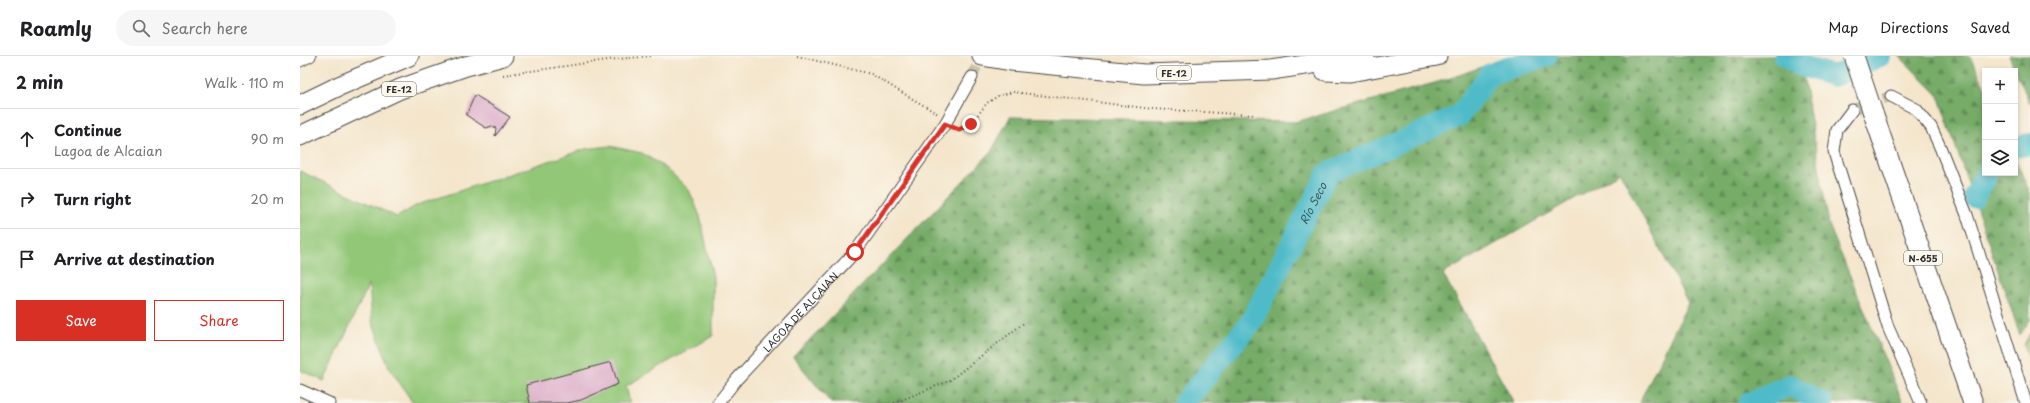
<!DOCTYPE html>
<meta charset="utf-8">
<style>
body{margin:0;font-family:"Playpen Sans",sans-serif;background:#f6f6f6;color:#202124}
.controls{position:absolute;right:12px;top:12px;display:grid;overflow:hidden;border-radius:0px;box-shadow:0 2px 6px #0003}
.controls button{width:36px;height:36px;display:grid;place-items:center;padding:0;border:0;border-bottom:1px solid #e0e0e0;background:#fff;color:#202124;font:20px sans-serif}
.stop{position:absolute;width:12px;height:12px;margin:-9px;border:3px solid #d93025;border-radius:50%;background:#fff}
.stop.end{background:#d93025;border-color:#fff;box-shadow:0 1px 4px #0008}
.list{margin:0;padding:0;list-style:none}
h2{display:flex;justify-content:space-between;align-items:center;height:52px;margin:0;padding:0 16px;font-size:17px}
h2 small{font-size:13px;font-weight:400;color:#757577}
.list li{display:grid;grid-template-columns:26px 1fr auto;gap:12px;align-items:center;box-sizing:border-box;height:60px;padding:0 16px;border-top:1px solid #e0e0e0}
.list b{display:block;font-size:15px;white-space:nowrap}
.list p{margin:0;font-size:13px;white-space:nowrap;color:#757577}
.list em{font-size:13px;font-style:normal;color:#757577}
.actions{display:flex;gap:8px;padding:12px 16px}
.actions a{flex:1;padding:9px 0;border:1px solid #d93025;border-radius:0px;text-align:center;font-size:14px;color:#d93025}
.actions .main{background:#d93025;color:#fff}
.icon{flex:none;width:22px;height:22px;fill:none;stroke:currentColor;stroke-width:2;stroke-linecap:round;stroke-linejoin:round}
.map{position:relative;flex:none;width:1730px;height:347px;overflow:hidden}
header{display:flex;align-items:center;gap:24px;box-sizing:border-box;height:56px;padding:0 20px;background:#fff;border-bottom:1px solid #e0e0e0}
header strong{font-size:19px}
nav{display:flex;gap:22px;margin-inline-start:auto;font-size:14px}
.search{width:280px;height:36px;background:#f6f6f6;display:flex;align-items:center;gap:10px;box-sizing:border-box;padding:0 14px;border-radius:22px;color:#757577;font-size:15px}
main{display:flex}
aside{flex:1;background:#fff}
.map>svg:first-child{display:block}
</style>
<header>
<strong>Roamly</strong>
<div class="search"><svg class="icon" aria-label="search" viewBox="0 0 24 24"><circle cx="10" cy="10" r="6"/><path d="M15 15l6 6"/></svg>Search here</div>
<nav><a>Map</a><a>Directions</a><a>Saved</a></nav>
</header>
<main>
<aside>
<h2>2 min<small>Walk · 110 m</small></h2>
<ul class="list">
<li><svg class="icon" aria-label="ahead" viewBox="0 0 24 24"><path d="M12 20V5M6 11l6-6 6 6"/></svg><div><b>Continue</b><p>Lagoa de Alcaian</p></div><em>90 m</em></li>
<li><svg class="icon" aria-label="right" viewBox="0 0 24 24"><path d="M7 20v-9h11M14 6l5 5-5 5"/></svg><div><b>Turn right</b></div><em>20 m</em></li>
<li><svg class="icon" aria-label="arrive" viewBox="0 0 24 24"><path d="M6 21V4h12l-3 4 3 4H6"/></svg><div><b>Arrive at destination</b></div></li>
</ul>
<div class="actions"><a class="main">Save</a><a>Share</a></div>
</aside>
<div class="map">
<svg width="1730" height="347" viewBox="0 0 1730 347">
<defs>
<pattern id="forest-firs" width="22" height="20" patternUnits="userSpaceOnUse"><rect width="22" height="20" fill="#76ac68"/><path d="M5 1l3.5 6h-7zM16 11l3.5 6h-7z" fill="#618c56"/></pattern>
</defs>
<rect width="100%" height="100%" fill="#fbf7ec"/>
<filter id="ink" filterUnits="userSpaceOnUse"><feTurbulence type="fractalNoise" baseFrequency=".025" numOctaves="2"/><feDisplacementMap in="SourceGraphic" scale="8" xChannelSelector="R" yChannelSelector="G"/><feConvolveMatrix kernelMatrix="1 2 1 2 8 2 1 2 1" color-interpolation-filters="sRGB"/></filter>
<filter id="wash" filterUnits="userSpaceOnUse"><feTurbulence type="fractalNoise" baseFrequency=".012" numOctaves="4" result="noise"/><feDisplacementMap in="SourceGraphic" scale="16" xChannelSelector="R" yChannelSelector="G"/><feGaussianBlur stdDeviation="0.9" result="paint"/><feColorMatrix in="noise" values="0 0 0 0 0 0 0 0 0 0 0 0 0 0 0 0 0 1.4 0 .05"/><feComposite in="paint" operator="in"/></filter>
<g filter="url(#wash)">
<rect width="100%" height="100%" fill="#f4e5cb"/>
<!-- green -->
<path fill="#93c778" stroke="#5f7952" d="M310,90l32,7 25,16 22,21 11,26 13,61v59l-87,50 4,17h-217l-24,-36 -17,-46 -3,-37 -45,97 -24,-11v-199l97,46 20,-12 168,-56z
M1730,277v35l-6,-23z"/>
<!-- forest -->
<path fill="url(#forest-firs)" stroke="#506c4a" d="M1212,0h288l29,169 74,178h-264l49,-100 -68,-131 -177,102 71,129h-683l-38,-46 198,-205 19,-35 285,5 150,-42z
M1599,0h72l14,32v85h30v-15l15,35v127l-10,15 -82,-240z
M1709,0h21v47z"/>
<g fill="none" stroke-linecap="round" stroke-linejoin="round">
<!-- river -->
<g stroke="#4fbbc9" stroke-width="22">
<path d="M1485,0l15,9 34,11 46,-20"/>
<path d="M1715,91l15,-3"/>
<path d="M1674,141l13,-24"/>
<path id="s1" d="M884,347l67,-81 77,-149 131,-57 31,-42 56,-18"/>
<path d="M1449,347l41,-18 32,18"/>
</g>
</g>
<g id="blocks">
<!-- building -->
<path fill="#ddb0cb" d="M175,39l35,22 -15,19 1,-8 -4,-2 -6,2 -20,-13z
M311,306l7,22 -37,16 -14,3h-37l-4,-18z"/>
</g>
</g>
<g filter="url(#ink)">
<use href="#blocks" fill-opacity="0" stroke="#494743" stroke-width="1"/>
<g fill="none" stroke-linecap="round" stroke-linejoin="round">
<!-- minor-tunnel -->
<path stroke="#ccc0ab" stroke-width="11" stroke-dasharray="11 5.5" stroke-linecap="butt" d="M672,21l9,-21
M1552,54l39,-14"/>
<!-- minor casing -->
<g stroke="#494743" stroke-width="13">
<g id="minor">
<path d="M0,5l10,-5"/>
<path d="M1591,40l25,13 15,18 9,20 27,68 59,188"/>
<path d="M1552,54l-15,20 -3,22 54,175 33,76"/>
<path d="M0,334l29,13"/>
<path id="s2" d="M418,347l19,-24 118,-127 90,-128 27,-47"/>
</g>
</g>
<!-- trunk casing -->
<g stroke="#494743" stroke-width="21">
<path id="trunk" d="M682,0l29,5 133,13 127,-4 94,-14
M1025,15l25,1 87,-16
M0,49l39,-19 70,-30
M1573,57l100,290
M0,80l100,-47 66,-23 37,-10"/>
</g>
<!-- path -->
<path stroke="#494743" stroke-width="2" stroke-dasharray="1 3" stroke-linecap="butt" d="M497,0l74,18 67,40
M203,19l105,-15 43,-4
M656,72l3,2 12,-6 16,-21 11,-7 15,-4 140,17 101,6
M594,347l55,-22 76,-59"/>
<!-- minor -->
<use href="#minor" stroke="#fff" stroke-width="11"/>
<!-- trunk -->
<use href="#trunk" stroke="#fff" stroke-width="19"/>
<!-- trunk-bridge casing -->
<g stroke="#494743" stroke-width="21" stroke-linecap="butt">
<path id="trunk-bridge" d="M1554,0l19,57"/>
</g>
<!-- trunk-bridge -->
<use href="#trunk-bridge" stroke="#fff" stroke-width="19"/>
</g>
</g>
<g fill="none" stroke-linecap="round" stroke-linejoin="round" filter="url(#ink)">
<!-- route -->
<path stroke="#d93025" stroke-width="5" d="M555,196l90,-128 14,6 12,-6"/>
</g>
<g text-anchor="middle" dominant-baseline="central" stroke-width="3.5" stroke-linejoin="round" paint-order="stroke">
<!-- shield labels -->
<g fill="#fbf7ec" stroke="#696865" stroke-width="1">
<rect x="857" y="10" width="34" height="14" rx="3"/>
<rect x="82" y="26" width="34" height="14" rx="3"/>
<rect x="1604" y="195" width="38" height="14" rx="3"/>
</g>
<g font-size="9" font-weight="bold" fill="#2b2b2b">
<text x="874" y="17">FE-12</text>
<text x="99" y="33">FE-12</text>
<text x="1623" y="202">N-655</text>
</g>
<!-- street labels -->
<g font-size="10" fill="#2b2b2b" stroke="#fbf7ec">
<text stroke="none"><textPath href="#s2" startOffset="123">LAGOA DE ALCAIAN</textPath></text>
</g>
<!-- water labels -->
<g font-size="11" font-style="italic" fill="#385d62" stroke="#fbf7ec">
<text stroke="none"><textPath href="#s1" startOffset="239">Río Seco</textPath></text>
</g>
</g>
</svg>
<div class="controls">
<button>+</button>
<button>−</button>
<button><svg class="icon" aria-label="layers" viewBox="0 0 24 24"><path d="M12 4l9 5-9 5-9-5zM3 14l9 5 9-5"/></svg></button>
</div>
<div class="stop" style="left:555px;top:196px"></div>
<div class="stop end" style="left:671px;top:68px"></div>
</div>
</main>
